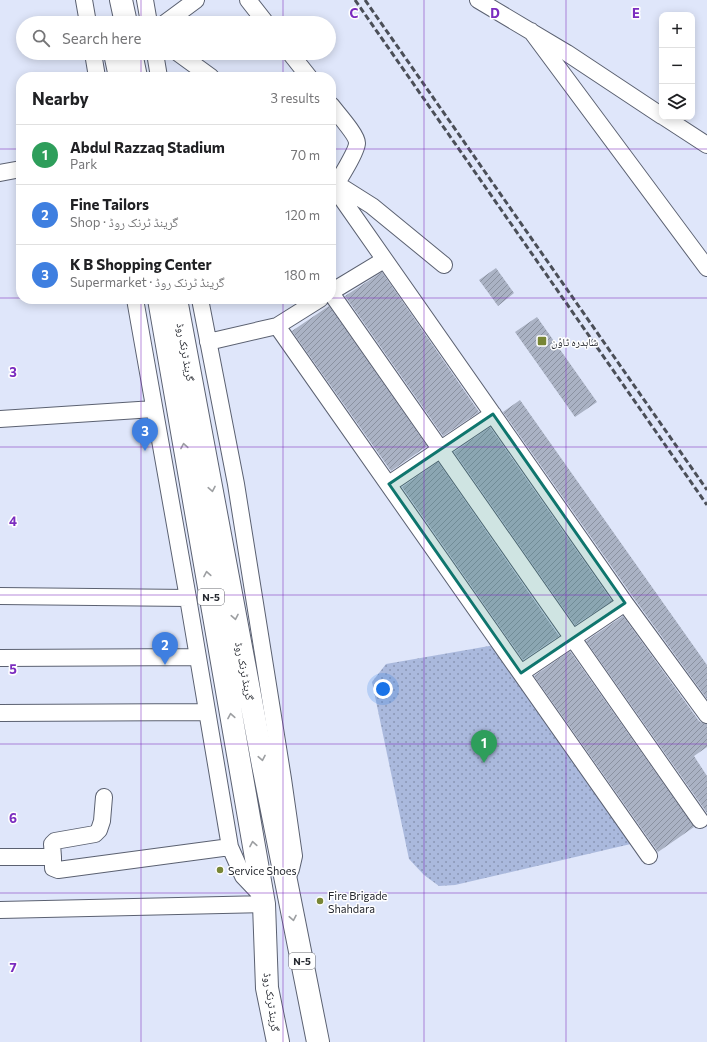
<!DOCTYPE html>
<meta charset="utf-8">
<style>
body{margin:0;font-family:Commissioner,"Noto Naskh Arabic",sans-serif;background:#f6f6f6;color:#202124}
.controls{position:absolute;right:12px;top:12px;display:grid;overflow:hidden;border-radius:8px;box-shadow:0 2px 10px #0003}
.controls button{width:36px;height:36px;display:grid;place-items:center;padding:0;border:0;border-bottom:1px solid #e0e0e0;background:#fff;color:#202124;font:20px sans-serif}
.you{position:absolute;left:383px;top:689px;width:14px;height:14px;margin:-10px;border:3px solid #fff;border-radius:50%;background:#1a73e8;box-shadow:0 0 0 6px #1a73e833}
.badge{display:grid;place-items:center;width:26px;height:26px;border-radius:50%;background:#788635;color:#fff;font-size:13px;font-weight:700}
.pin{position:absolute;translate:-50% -33px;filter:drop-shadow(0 1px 2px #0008)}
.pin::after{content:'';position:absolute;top:21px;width:14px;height:12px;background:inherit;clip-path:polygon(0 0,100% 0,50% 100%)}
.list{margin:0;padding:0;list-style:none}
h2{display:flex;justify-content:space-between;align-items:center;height:52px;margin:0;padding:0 16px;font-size:17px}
h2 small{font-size:13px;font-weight:400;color:#757577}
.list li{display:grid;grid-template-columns:26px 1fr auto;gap:12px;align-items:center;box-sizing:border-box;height:60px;padding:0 16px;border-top:1px solid #e0e0e0}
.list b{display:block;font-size:15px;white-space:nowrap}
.list p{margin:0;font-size:13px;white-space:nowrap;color:#757577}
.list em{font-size:13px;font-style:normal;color:#757577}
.icon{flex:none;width:22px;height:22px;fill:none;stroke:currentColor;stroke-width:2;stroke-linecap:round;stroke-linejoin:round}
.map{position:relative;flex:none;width:707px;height:1042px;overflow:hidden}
.search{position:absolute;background:#fff;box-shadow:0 2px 10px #0003;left:16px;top:16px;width:320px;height:44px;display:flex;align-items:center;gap:10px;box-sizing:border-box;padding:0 14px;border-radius:22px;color:#757577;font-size:15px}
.panel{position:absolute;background:#fff;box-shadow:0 2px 10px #0003;left:16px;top:72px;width:320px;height:232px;border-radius:16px}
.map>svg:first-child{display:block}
</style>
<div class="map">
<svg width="707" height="1042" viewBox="0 0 707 1042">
<defs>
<pattern id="park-dots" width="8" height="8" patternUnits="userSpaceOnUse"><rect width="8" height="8" fill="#aab9dd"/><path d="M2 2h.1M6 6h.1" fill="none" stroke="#8a96b4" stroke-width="1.8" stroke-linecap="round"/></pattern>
<pattern id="building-hatch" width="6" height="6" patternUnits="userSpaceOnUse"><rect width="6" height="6" fill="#aab2c4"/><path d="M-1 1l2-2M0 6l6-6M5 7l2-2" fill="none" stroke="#8a91a0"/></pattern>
</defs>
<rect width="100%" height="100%" fill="#dfe6fa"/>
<!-- park -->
<path fill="url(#park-dots)" d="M495,645l140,198 -180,42 -16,1 -15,-11 -15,-16 -37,-177 14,-18z"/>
<!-- building -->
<path fill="url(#building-hatch)" d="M496,268l18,25 -16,13 -19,-26z
M382,272l97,140 -36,24 -98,-140z
M329,306l98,140 -36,25 -99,-140z
M537,317l60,85 -22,15 -60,-85z
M520,400l187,265v34l-74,-102 -130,-185z
M490,427l122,174 -37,24 -121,-173z
M438,462l121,174 -36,24 -121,-173z
M623,616l76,105 4,2 4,1v23l-13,9 13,20v37l-121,-172z
M570,651l124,176 -36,25 -124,-176z"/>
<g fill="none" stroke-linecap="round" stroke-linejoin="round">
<!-- minor casing -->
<g stroke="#5b6171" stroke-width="18">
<path id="minor" d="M84,0l4,23
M145,0l4,23
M248,0l18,23
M478,0l89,53 95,63
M165,23l31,-23
M531,31l176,237
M93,53l4,24
M155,53l4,24
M178,53l33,24
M290,53l19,24
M331,105c6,8 26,30 26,38 0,8 -18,37 -23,44
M664,117l43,28
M0,173l21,-4
M334,182l38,24 72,59
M331,183l294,420 82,112
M331,292l53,-32
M331,293l369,527
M135,299l53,299 42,249 13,29 19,20
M200,299l36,185 47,295 11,77 -3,13 -5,11
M277,326l372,530
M208,342l69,-16 43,-27
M0,419l154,-10
M389,484l104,-70
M0,596l188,2
M0,658l198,-1
M521,673l104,-70
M0,713l207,-1
M0,857h53v11l5,2 172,-23
M53,857l-1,-13 3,-3 40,-7 4,-4 3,-9 2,-24
M0,910l264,-6"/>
</g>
<!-- highway casing -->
<g stroke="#5b6171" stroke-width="24">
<path id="highway" d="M121,0l5,23
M115,53l5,24
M131,53l5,24
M159,299l105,605 3,84 11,54
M176,299l87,466 55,277"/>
</g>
<!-- minor -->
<use href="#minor" stroke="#fff" stroke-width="16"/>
<!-- highway -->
<use href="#highway" stroke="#fff" stroke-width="22"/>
<!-- rail -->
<path stroke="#4b4f58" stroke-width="3" stroke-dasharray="6 3" stroke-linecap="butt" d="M355,0l352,505
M365,0l342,490"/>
</g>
<!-- one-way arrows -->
<defs><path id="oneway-chevron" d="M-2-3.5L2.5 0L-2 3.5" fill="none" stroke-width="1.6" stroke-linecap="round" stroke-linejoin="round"/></defs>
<g stroke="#9d9fa2">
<use href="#oneway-chevron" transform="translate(184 446) rotate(-100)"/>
<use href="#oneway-chevron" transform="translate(212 489) rotate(79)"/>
<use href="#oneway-chevron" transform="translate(207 574) rotate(-100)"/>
<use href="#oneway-chevron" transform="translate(235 617) rotate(79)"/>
<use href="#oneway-chevron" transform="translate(231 716) rotate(-100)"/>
<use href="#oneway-chevron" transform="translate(262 758) rotate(79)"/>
<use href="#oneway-chevron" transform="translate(253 844) rotate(-100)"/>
<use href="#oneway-chevron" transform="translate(293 918) rotate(79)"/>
</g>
<!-- marked area -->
<path fill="#0f766e" fill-opacity="0.2" stroke="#0f766e" stroke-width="3" stroke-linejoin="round" d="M493,414l132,189 -104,70 -132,-189z"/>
<!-- grid -->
<path fill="none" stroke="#7b2cbf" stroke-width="1" stroke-opacity="0.55" d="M141,0v23M283,0v23M424,0v1042M566,0v1042M141,53v24M283,53v24M0,149h21M331,149h376M0,298h21M331,298h376M141,299v743M283,299v743M0,447h707M0,595h707M0,744h707M0,893h707"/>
<!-- markers -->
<g fill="#788635" stroke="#fff" stroke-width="1.5">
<rect x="537" y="336" width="10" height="10" rx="2"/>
<circle cx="220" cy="870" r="4"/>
<circle cx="320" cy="901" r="4"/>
</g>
<g text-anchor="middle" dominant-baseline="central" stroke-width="3" stroke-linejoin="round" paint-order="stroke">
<!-- shield labels -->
<g fill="#fff" stroke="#67696e" stroke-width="1">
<rect x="198" y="589" width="26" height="16" rx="3"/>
<rect x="289" y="953" width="26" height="16" rx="3"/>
</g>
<g font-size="10" font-weight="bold" fill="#262930">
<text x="211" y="597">N-5</text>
<text x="302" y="961">N-5</text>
</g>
<!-- poi labels -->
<g font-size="11" fill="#262930" stroke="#fff" text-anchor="start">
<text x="551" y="341">شاہدرہ ٹاؤن</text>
<text x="228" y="870">Service Shoes</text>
<text x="328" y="895">Fire Brigade<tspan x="328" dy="13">Shahdara</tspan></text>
</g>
<!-- street labels -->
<g font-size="11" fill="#262930" stroke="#fff">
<text transform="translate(186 352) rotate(80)">گرینڈ ٹرنک روڈ</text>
<text transform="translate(245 671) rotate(79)">گرینڈ ٹرنک روڈ</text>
<text transform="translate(272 1002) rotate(82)">گرینڈ ٹرنک روڈ</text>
</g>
</g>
<g font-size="13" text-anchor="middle" font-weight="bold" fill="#7b2cbf" stroke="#fff" stroke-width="3" stroke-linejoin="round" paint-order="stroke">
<text x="354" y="18">C</text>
<text x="495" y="18">D</text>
<text x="636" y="18">E</text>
<text x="13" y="377">3</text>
<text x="13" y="526">4</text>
<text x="13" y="674">5</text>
<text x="13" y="823">6</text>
<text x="13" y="972">7</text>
</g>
</svg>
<div class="controls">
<button>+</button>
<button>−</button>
<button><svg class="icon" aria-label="layers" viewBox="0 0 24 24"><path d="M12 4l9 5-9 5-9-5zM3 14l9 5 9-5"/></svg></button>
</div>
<div class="you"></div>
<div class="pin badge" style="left:484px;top:763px;background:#2e9e5b">1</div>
<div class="pin badge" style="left:165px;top:665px;background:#3f7fe0">2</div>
<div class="pin badge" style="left:145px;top:451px;background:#3f7fe0">3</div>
<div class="search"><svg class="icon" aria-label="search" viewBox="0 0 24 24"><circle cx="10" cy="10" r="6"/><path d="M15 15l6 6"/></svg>Search here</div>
<section class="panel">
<h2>Nearby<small>3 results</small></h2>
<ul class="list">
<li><span class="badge" style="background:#2e9e5b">1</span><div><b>Abdul Razzaq Stadium</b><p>Park</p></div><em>70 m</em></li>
<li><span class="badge" style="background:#3f7fe0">2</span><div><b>Fine Tailors</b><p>Shop · گرینڈ ٹرنک روڈ</p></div><em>120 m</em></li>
<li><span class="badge" style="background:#3f7fe0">3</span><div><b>K B Shopping Center</b><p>Supermarket · گرینڈ ٹرنک روڈ</p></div><em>180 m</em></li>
</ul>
</section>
</div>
